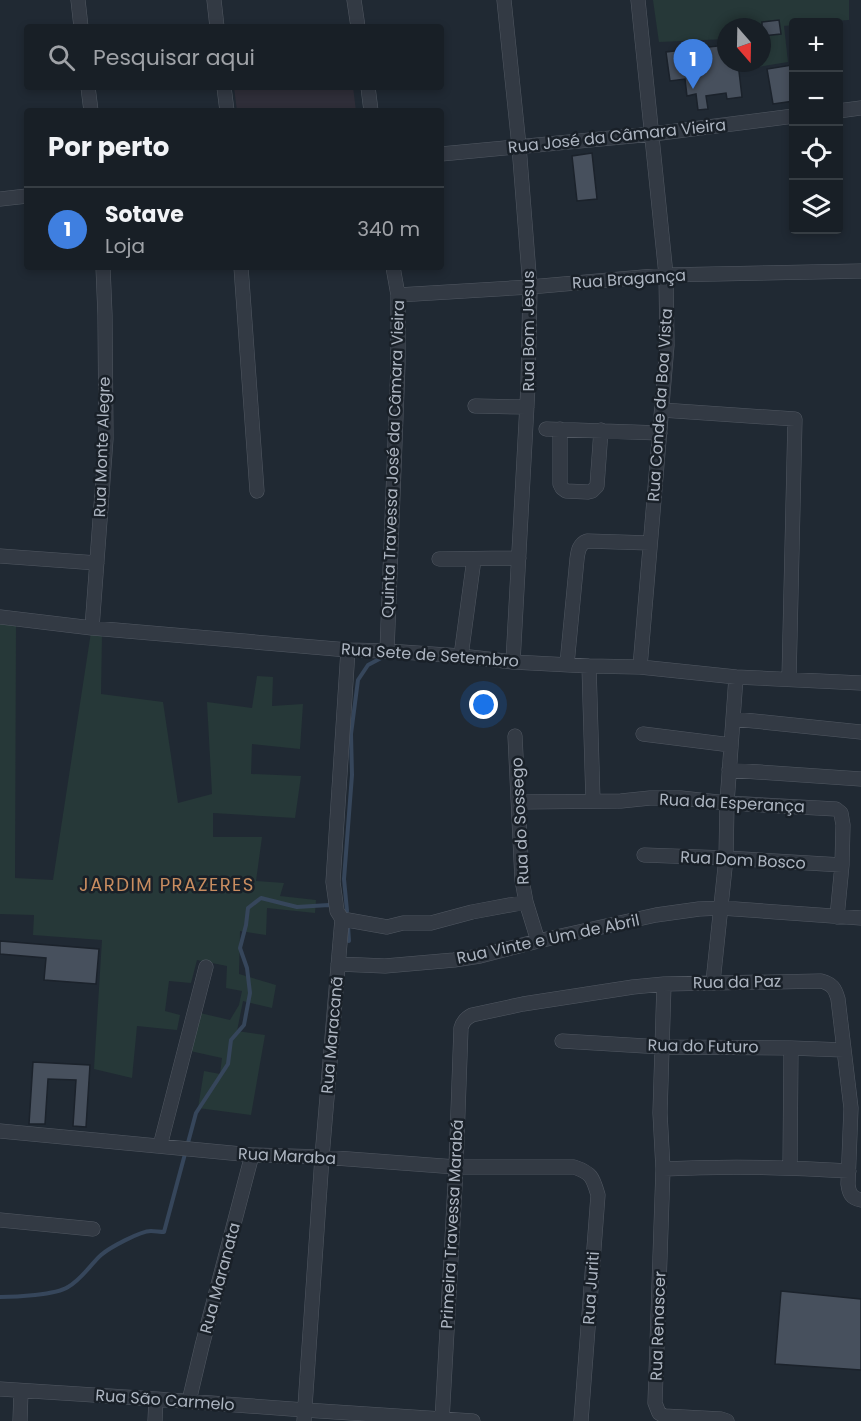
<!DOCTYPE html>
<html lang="pt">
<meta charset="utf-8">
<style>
body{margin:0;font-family:Poppins,sans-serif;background:#252c32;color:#f1f3f6}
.controls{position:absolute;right:18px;top:18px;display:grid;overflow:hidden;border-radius:6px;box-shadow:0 3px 9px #0003}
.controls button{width:54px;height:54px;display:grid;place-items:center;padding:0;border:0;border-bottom:2px solid #363d43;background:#181f26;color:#f1f3f6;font:30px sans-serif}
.compass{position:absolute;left:717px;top:18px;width:54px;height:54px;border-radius:50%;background:#181f26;box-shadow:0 3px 9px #0003;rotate:160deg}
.you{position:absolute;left:484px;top:705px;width:21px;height:21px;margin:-15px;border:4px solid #fff;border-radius:50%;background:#1a73e8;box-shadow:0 0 0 9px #1a73e833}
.badge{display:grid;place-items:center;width:39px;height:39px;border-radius:50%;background:#0f766e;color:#fff;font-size:20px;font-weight:700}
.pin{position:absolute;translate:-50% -50px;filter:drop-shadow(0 2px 3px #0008)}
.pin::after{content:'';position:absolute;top:32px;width:21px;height:18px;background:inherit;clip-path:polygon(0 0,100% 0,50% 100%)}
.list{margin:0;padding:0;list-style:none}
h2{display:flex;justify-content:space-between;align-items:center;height:78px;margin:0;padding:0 24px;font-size:26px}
h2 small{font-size:20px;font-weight:400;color:#9fa2a7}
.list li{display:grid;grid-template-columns:39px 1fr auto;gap:18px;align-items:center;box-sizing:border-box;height:84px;padding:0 24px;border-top:2px solid #363d43}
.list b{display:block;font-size:22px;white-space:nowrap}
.list p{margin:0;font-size:20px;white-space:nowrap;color:#9fa2a7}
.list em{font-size:20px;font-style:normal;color:#9fa2a7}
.icon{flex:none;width:33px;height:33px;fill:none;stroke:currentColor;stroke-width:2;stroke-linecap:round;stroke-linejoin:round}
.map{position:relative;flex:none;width:861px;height:1421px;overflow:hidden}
.search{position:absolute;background:#181f26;box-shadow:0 3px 9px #0003;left:24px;top:24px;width:420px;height:66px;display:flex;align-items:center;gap:15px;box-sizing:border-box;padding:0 21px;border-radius:6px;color:#9fa2a7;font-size:22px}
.panel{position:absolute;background:#181f26;box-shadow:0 3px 9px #0003;left:24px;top:108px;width:420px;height:162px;border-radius:6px}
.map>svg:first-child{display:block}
</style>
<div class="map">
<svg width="861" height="1421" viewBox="0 0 861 1421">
<rect width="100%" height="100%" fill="#202933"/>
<!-- medical -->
<path fill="#2f2e39" d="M234,87h119l3,24h-119z"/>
<!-- green -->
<path fill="#263838" d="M653,0h196v20l-30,2h-25l-1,3 -9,1 4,36 -48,8 -1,-7h23v-36h-36v12l-67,3z
M0,622l16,2 -1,254 38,2 38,-248 11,2 -1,60 62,8 15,101 34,-9 -5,-92 45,6 5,-32 16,1 -1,29 31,-2 -3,45 -48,-5 -1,30 50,2 -6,42 -82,-5v24h49l-6,44 28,2 -4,13 36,4 -1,13 -48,-5 -1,27 -26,-4 -1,43 37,11 -4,23 -29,-7 -6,30 28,4 -14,80 -53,-7 6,-37 16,3 2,-16 -32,-7 10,-38 30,7 9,-15 3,-14 -16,-3 1,-22 -30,-6 -6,23 -22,-2 -4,30 15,4 -3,15 -40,-4 -5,52 -38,-9 8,-129 -69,-5 1,-20 -34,-1z"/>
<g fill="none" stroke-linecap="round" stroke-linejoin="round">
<!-- stream -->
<path stroke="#36465b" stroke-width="4" d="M347,911l-3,-32 8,-104 -1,-41 7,-54 10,-15 17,-9
M348,926l1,15
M0,1297c15,0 56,-2 68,-10 14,-8 22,-22 33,-32 8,-7 39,-24 50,-24 4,0 9,1 13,1l32,-119 32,-49 3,-24 13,-15 6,-32 -3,-25 -7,-20 6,-23 2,-17 13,-10 36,9 32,-2 5,2"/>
</g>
<!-- building -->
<path fill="#47505d" stroke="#1b222b" stroke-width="1.5" d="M779,20l2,14 -19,2v-14z
M726,45v18h12l4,34 -15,2 -1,-6 -20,3 2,13 -10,1 -2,-16 -9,2 -2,-17 -15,2 -4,-29z
M792,65l2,9v27l-21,3 -6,-35z
M592,153l5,46 -20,2 -5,-45z
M0,941l99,8 -3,35 -52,-4 2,-22 -46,-4z
M33,1062l57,3 -4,62 -13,-1 3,-46 -28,-1 -3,45h-16z
M781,1291l80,8v71l-86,-6z"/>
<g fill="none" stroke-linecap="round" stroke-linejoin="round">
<!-- minor casing -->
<g stroke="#515862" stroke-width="15">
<path id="minor" d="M78,0l3,27
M214,0l3,27
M354,0l4,27
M504,0l15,146 11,141 -2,99 -15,276
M638,0l28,275 1,70 -27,322
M88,87l3,24
M224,87l3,24
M368,87l3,24
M838,111l23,-3
M441,154l212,-20 141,-18
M0,199l27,-3
M241,267l16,224
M398,295l132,-8 136,-12 195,-4
M475,406l52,1
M662,410l133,9 -6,260
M546,429l114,4
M560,429v55l2,4 4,3 22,1 4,-1 5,-5 4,-56
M0,556l97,7
M439,559l80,-1
M0,617l92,11 256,22 39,1 74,5 52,6 76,4 51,1 96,10 125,6
M92,628l14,-189 -1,-124 -2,-48
M387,651l11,-287v-69l-5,-28
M461,656l13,-97
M567,664l10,-105c1,-8 2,-15 10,-18l63,2
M589,666l4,135
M734,719l127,13
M643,734l88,11
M515,736l7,144 4,22 12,39
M729,770l132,9
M519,802l102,-1 29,-3h31l46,5 109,6 5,4 2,12 -1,40 -5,52
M644,855l82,3 116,7
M342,919l45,8 16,-4h28l41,-11 54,-10
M338,964l47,2 69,-6 26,-4 58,-15 118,-26 43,-6 22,-1 140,10
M713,982l13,-124 1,-55 9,-126
M664,984l-4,129 3,56 -8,234 4,10 5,3 57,3 6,2
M562,1041l100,6 129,1 53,2
M0,1131l252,24 70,2 134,10h118c18,6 19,11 24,28l-17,226
M160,1146l46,-179
M790,1167l1,-119
M663,1169c62,-3 124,-2 186,2
M0,1220l93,9
M0,1389l156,10 149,11 168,11
M189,1401l13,-55 50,-191
M20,1421l1,-30
M155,1421l1,-22
M304,1421l18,-264 20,-238 -5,-8 -4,-29 15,-232
M442,1421l14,-254 5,-139c2,-7 5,-10 11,-13l51,-11 110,-17 31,-3 157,-3c11,3 14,7 17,18l13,109 -3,76c1,9 3,14 13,16"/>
</g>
<!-- minor -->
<use href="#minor" stroke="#333a44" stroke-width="14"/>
</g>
<g text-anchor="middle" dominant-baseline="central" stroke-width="5" stroke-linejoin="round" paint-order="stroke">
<!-- street labels -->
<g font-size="16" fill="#adb5c1" stroke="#192028">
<text transform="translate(617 136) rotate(-6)">Rua José da Câmara Vieira</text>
<text transform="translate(629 279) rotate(-4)">Rua Bragança</text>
<text transform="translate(528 331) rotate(-90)">Rua Bom Jesus</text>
<text transform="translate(660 405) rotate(-86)">Rua Conde da Boa Vista</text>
<text transform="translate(102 447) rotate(-88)">Rua Monte Alegre</text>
<text transform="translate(393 459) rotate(-88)">Quinta Travessa José da Câmara Vieira</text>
<text transform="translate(430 655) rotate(4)">Rua Sete de Setembro</text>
<text transform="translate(732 803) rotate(3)">Rua da Esperança</text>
<text transform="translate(520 821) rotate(-93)">Rua do Sossego</text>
<text transform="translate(743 860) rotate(3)">Rua Dom Bosco</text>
<text transform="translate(548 939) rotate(-12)">Rua Vinte e Um de Abril</text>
<text transform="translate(737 982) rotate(-1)">Rua da Paz</text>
<text transform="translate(332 1035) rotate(-85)">Rua Maracanã</text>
<text transform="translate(703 1046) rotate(1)">Rua do Futuro</text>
<text transform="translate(287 1156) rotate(3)">Rua Maraba</text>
<text transform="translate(452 1224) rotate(-87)">Primeira Travessa Marabá</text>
<text transform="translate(220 1278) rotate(-75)">Rua Maranata</text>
<text transform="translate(591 1288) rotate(-86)">Rua Juriti</text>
<text transform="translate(658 1326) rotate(-88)">Rua Renascer</text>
<text transform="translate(165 1400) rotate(4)">Rua São Carmelo</text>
</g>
<!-- neighbourhood labels -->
<g font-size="18" letter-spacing="1.5" fill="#c98d60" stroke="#192028">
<text x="167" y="884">JARDIM PRAZERES</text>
</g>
</g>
</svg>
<div class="controls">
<button>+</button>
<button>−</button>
<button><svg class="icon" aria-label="locate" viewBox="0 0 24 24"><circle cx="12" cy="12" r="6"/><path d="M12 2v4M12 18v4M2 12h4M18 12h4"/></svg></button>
<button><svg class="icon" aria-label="layers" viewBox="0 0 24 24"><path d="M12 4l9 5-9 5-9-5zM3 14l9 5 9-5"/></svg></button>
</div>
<svg class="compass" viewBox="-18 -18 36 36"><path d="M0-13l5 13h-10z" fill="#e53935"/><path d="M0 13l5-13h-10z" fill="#9fa2a7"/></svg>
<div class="you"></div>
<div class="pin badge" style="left:693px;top:89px;background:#3f7fe0">1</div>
<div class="search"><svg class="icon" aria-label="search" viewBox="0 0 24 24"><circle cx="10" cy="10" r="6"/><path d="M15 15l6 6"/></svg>Pesquisar aqui</div>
<section class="panel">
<h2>Por perto<small></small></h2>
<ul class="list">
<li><span class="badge" style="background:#3f7fe0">1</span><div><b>Sotave</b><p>Loja</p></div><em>340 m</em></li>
</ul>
</section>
</div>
